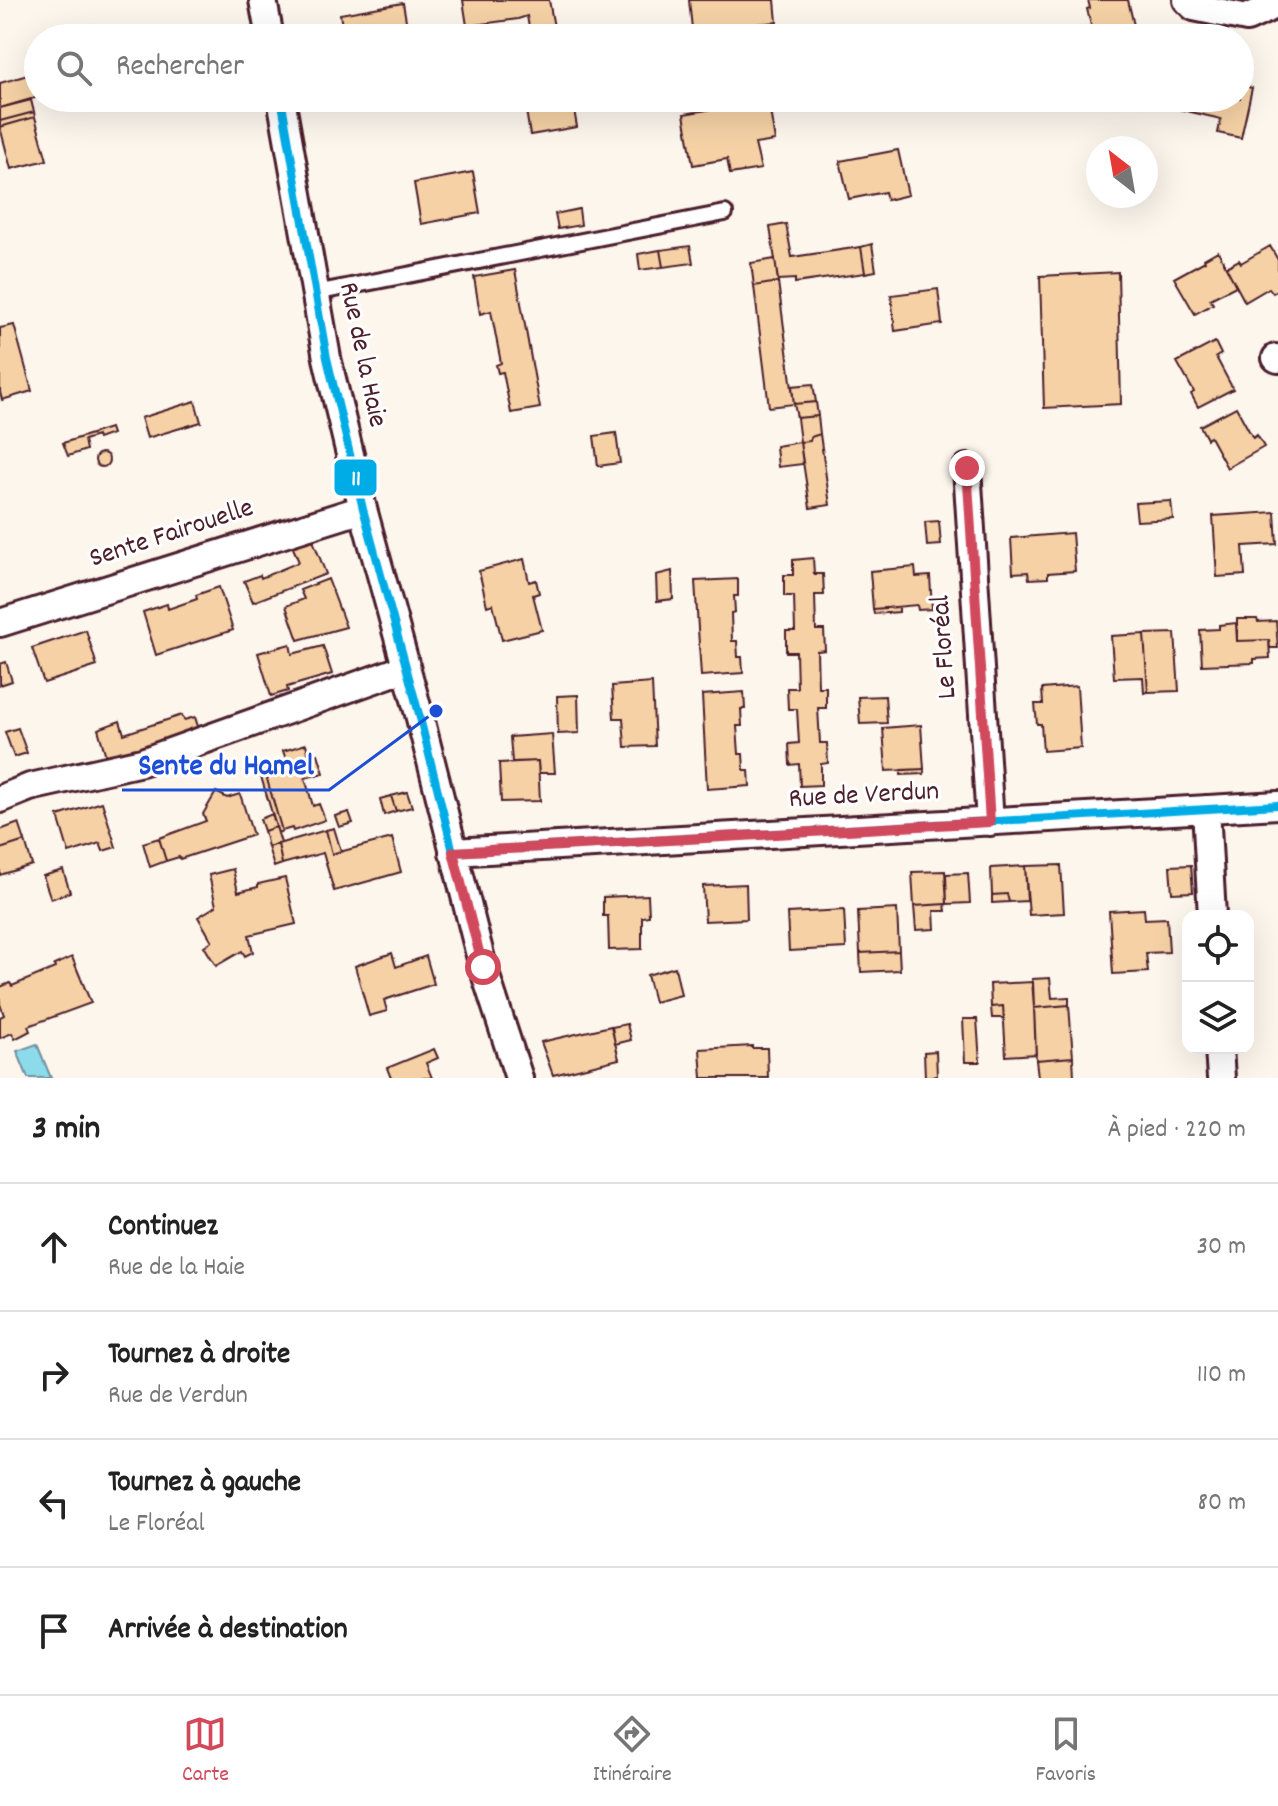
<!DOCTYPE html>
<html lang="fr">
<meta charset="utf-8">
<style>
body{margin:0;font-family:Dekko,sans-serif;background:#f6f6f6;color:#222}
.controls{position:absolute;right:24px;bottom:24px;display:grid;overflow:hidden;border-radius:16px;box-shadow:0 8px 32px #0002}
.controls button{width:72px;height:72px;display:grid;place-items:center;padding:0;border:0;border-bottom:2px solid #e0e0e0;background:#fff;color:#222;font:40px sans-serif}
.compass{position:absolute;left:1086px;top:136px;width:72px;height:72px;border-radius:50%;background:#fff;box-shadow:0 8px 32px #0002;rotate:329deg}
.stop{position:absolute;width:24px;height:24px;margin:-18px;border:6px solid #d1495b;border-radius:50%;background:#fff}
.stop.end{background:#d1495b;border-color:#fff;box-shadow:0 2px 8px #0008}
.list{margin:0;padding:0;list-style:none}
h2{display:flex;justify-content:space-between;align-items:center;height:104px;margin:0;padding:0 32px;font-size:34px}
h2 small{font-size:26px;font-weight:400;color:#767676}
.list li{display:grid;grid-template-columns:52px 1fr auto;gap:24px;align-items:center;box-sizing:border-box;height:128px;padding:0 32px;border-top:2px solid #e0e0e0}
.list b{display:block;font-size:30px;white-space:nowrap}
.list p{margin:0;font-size:26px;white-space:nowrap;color:#767676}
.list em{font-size:26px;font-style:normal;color:#767676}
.icon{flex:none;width:44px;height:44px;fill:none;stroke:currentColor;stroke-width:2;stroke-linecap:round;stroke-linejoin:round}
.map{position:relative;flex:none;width:1278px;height:1078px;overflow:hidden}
.search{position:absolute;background:#fff;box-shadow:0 8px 32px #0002;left:24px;right:24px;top:24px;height:88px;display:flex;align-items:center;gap:20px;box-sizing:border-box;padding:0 28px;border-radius:44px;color:#767676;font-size:30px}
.sheet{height:616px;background:#fff}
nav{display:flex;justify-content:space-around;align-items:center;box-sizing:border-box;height:112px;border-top:2px solid #e0e0e0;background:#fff;font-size:22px;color:#767676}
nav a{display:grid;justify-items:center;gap:4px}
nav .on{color:#d1495b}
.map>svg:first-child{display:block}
</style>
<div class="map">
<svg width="1278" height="1078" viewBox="0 0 1278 1078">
<rect width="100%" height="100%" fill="#fdf6ed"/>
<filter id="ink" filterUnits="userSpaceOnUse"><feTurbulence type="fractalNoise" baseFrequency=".0125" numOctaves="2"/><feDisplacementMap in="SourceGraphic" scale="16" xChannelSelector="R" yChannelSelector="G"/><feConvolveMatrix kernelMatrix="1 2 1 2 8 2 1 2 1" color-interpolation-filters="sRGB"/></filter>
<g filter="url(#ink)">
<!-- water -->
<path fill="#8cdbea" stroke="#72909e" stroke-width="2" d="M37,1044l14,34h-23l-11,-27z"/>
<!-- building -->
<path fill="#f5d1a5" stroke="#4a1f2b" stroke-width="2" d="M463,0h86l7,38h-25l-4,-22 -9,3 -51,7z
M689,0h86l2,22 -20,2 1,9h2l1,5h-68z
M1088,0h40l9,38h-43l-7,-29 3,-1z
M403,3l6,35h-65l-4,-24z
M38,72v25l-38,11v-25z
M1240,85l12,3 -11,50 -23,-5 3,-14 -60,-14 2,-7h77z
M524,98h48l5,29 -47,8z
M735,98h33l7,43 -20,3 6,25 -31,5 -3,-15 -34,6 -9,-51 52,-9z
M31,100l3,12 -34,9v-13z
M34,112l1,5 -35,10v-6z
M35,117l12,43 -36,9 -11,-42z
M898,150l10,45 -21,5 -2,-8 -36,7 -9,-38z
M473,172l7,41 -59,11 -7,-41z
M579,209l2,16 -23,4 -3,-15z
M786,224l6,33 69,-10 4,26 -70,10v-4l-17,1 -8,-53z
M872,244l4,27 -11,2 -4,-26z
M690,246l3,17 -30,4 -3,-17z
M1270,246l8,14v30l-5,3 -4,-5 -24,14 -19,-35 13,-7 2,3z
M660,250l3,17 -23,3 -2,-16z
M1218,251l18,35 -26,13 3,5 -18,10 -21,-36 31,-17 -1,-2z
M775,259l3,23 -24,4 -3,-23z
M515,270l25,138 -29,5 -8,-41 -5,1 -2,-8 5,-2 -10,-52 -11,3 -6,-37z
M1118,272l3,132 -77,4 -4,-132z
M778,282l16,122 -25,3 -15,-121z
M938,289l4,35 -47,7 -4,-36z
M14,325l18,66 -30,9 -2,-8v-64z
M1215,342l6,12 -5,3 17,32 -35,18 -7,-13 3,-2 -17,-30z
M813,384l3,18 -22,2 -2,-18z
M195,401l6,21 -54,16 -6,-20z
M816,402l2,14 -21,2 -3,-14z
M1236,407l17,31 4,-3 7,12 -37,21 -17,-31 -3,2 -7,-13z
M818,416l2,18 -9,3 -1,4 -10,1 -3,-24z
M110,428l2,6 -14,5 -1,-3 -13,4 2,10 -18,6 -5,-13z
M616,433l4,30 -22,3 -4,-30z
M820,434l10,71 -20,3 -10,-66 10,-1 1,-4z
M800,442l3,22 -25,3 -2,-21z
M95 460a7 7 0 1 1 14 0a7 7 0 1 1-14 0Z
M1171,501l2,18 -36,2 -2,-18z
M1275,512l2,32 -34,2 2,29 -28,2 -4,-61z
M939,521l2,24 -14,1 -2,-24z
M1072,533l3,38 -27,2v5l-19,1 -1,-7 -15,1 -2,-35z
M311,535l15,39 -73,28 -9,-21 16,-6 1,3 38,-16 -8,-19z
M813,558l1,16h9l1,21h-9l1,35h8l1,20 -8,1 1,36h8v21h-8l2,35h7l1,20 -7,1v21l-21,1 -1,-22 -9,1 -1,-21 10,-1 -2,-34h-9l-1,-21h10l-1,-36h-10v-21h9l-1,-35h-10v-21h9v-15z
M524,559l5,23 7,-2 3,13 -6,2 9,35 -40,10 -9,-36 -6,2 -8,-35z
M915,567l1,10 14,-1 2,33 -14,1 -1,-5 -44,4 -3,-38z
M672,571l1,28 -16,2 -1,-26z
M328,579l18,48 -48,13 -12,-34 18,-7 -4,-9z
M738,579v17h-4l1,16 -4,1 1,28h5l1,16h4l1,16 -42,3 -6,-95z
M219,587l14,43 -77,25 -13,-43 24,-8 1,5 29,-10 -1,-4z
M899,607v5l-25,2 -1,-5z
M1237,619h20l1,3 18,-1 2,27h-8l-1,-8 -32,1z
M1236,623l1,18 32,-1 1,18 -16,1v4l-52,2 -2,-35 19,-1v-4z
M86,630l11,36 -53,17 -12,-35z
M1175,633l4,58 -31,1 -4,-58z
M1144,634l4,58 -4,1 -1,-16 -29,1 -3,-42z
M290,644l2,10 31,-8 9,28 -45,13 1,4 -17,5 -13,-43z
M6,662l6,19 -12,4v-21z
M652,683l3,63 -30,1 -2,-29h-9l-2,-32z
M1077,686l4,62 -38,3 -2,-27h-4l-2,-20h8l-1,-15z
M744,692l1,17h-4l1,17h-5l2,28h4l1,16h5l1,16 -43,3 -5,-94z
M578,695l1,38 -21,1 -1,-38z
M885,696l2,27 -27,1 -2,-27z
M182,715l2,5 11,-3 4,13 -91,33 -10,-34 22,-8 4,13z
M921,725l3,44 -38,2 -3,-43z
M18,728l9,25 -13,4 -9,-25z
M552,734l3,39h-16l-1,-12 -26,1 -2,-25z
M306,744l3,12 9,-2 6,19 -19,5 8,28 6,-2 6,16 -32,11 -1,-3 -10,3 -18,-62 23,-7 -4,-11z
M538,761l2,40 -39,1 -2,-39z
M264,769l18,62 -4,2 -19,-63z
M924,769v5l-23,1v-5z
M216,792l11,6 13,-4 13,41 -73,24 -1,-2 -13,4 -7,-23 47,-17 -3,-7z
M407,792l5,15 -16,4 -5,-15z
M391,796l5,15 -12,4 -4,-16z
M102,802l14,45 -13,4 -3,-8 -31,10 -11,-37z
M349,812l4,11 -14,4 -4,-11z
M272,814l4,13 -12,4 -4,-12z
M19,823l6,18 -25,8v-19z
M276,827l5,16 -13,4 -4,-16z
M334,828l7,23 -9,3 -6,-24z
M326,830l6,24 60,-16 9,34 -67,19 -11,-38 -41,11 -4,-20z
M159,838l7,23 -16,6 -7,-24z
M25,841l7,24 -32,10v-26z
M278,844l4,20 -8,3 -6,-20z
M1061,865l3,48 -35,2 -4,-49z
M1191,865l2,27 -21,1 -2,-27z
M1025,866l2,35 -18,1 -2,-8 -15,1 -1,-27z
M233,869l5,23 20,-5v-3l27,-6 11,46 -47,11 4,17 -8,4 -3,-5 -26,15 -12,-20 8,-5 -14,-24 18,-11 -7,-31z
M63,870l7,22 -19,7 -8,-23z
M945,871l2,33 -33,2 -2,-34z
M968,873l2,30 -23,1 -1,-30z
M746,884l1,35 -42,2 -2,-35z
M1007,894l2,8 -17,1v-8z
M648,895l1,21 -7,1v32l-33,1 -1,-34h-5v-19z
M945,904l1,7h-12l1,18 -19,1 -2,-24z
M897,909l2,42 -39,2 -2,-42z
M1144,909l1,10 22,-1 2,34 -23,1 2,19 -35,2 -4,-63z
M844,910l2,38 -57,3 -2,-38z
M899,951l1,19 -39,2 -1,-19z
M392,953l4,14 30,-11 8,28 -50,16 3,11 -18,5 -14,-50z
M72,957l19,46 -63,23 2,5 -15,8 -3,-6 -12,5v-21l4,-2 -4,-11v-17l10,-4 2,3 43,-18 -1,-3z
M675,967l6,28 -27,7 -7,-27z
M1050,978l2,20 17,-1v8l-35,3 -2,-29z
M1033,982l3,72 -30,2 -3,-50 -12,1 -1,-23z
M1069,1005l4,52 -37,3 -2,-52z
M1003,1006l1,12h-12l-1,-11z
M963,1019h14l3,43h-15z
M627,1024l4,16 -16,4 -3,-17z
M611,1026l8,33 -66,16 -12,-33z
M752,1046v2h15l1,30h-66l-2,-29z
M434,1049l4,9 -12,5 6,15h-41l-4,-10z
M936,1051l1,25 -12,1 -1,-25z
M1073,1057l1,19 -36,2 -2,-18z"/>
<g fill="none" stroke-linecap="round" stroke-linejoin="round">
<!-- service casing -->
<g stroke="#4a1f2b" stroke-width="20">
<path id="service" d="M315,293l410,-80"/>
</g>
<!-- minor casing -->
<g stroke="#4a1f2b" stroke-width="32">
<path id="minor" d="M263,0l7,38
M1187,0l7,7 53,11 20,-9 10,-9
M281,98l46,260 36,151 56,205 64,253 36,111
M1276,358l2,1
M967,468l23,354
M0,623l363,-114
M0,799l30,-12 112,-25 264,-94
M1206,809l6,107
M453,852l825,-47
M1219,1048l2,30"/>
</g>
<!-- service -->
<use href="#service" stroke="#fff" stroke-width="14"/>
<!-- minor -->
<use href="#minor" stroke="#fff" stroke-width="26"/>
<!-- bus-1 casing -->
<g stroke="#fff" stroke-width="14">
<path id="bus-1" d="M281,98l46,260 36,151 56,205 34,138
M453,852l825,-47"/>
</g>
<!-- bus-1 -->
<use href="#bus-1" stroke="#00ace6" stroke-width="8"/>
</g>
</g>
<g fill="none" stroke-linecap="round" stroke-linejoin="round" filter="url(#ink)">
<!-- route -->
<path stroke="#d1495b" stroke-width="10" d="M483,967l-30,-115 537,-30 -23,-354"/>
</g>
<g text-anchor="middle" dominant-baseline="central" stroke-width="6" stroke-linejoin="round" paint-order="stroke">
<!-- street labels -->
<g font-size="28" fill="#4a1f2b" stroke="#fff">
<text transform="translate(361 355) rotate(78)">Rue de la Haie</text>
<text transform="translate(172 535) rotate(-18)">Sente Fairouelle</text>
<text transform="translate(946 647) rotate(-94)">Le Floréal</text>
<text transform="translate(864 797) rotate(-3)">Rue de Verdun</text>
</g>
</g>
<!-- callouts -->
<path fill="none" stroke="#1d4ed8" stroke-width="3" d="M436 711L329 790H122"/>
<circle fill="#1d4ed8" stroke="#fff" stroke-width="3" cx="436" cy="711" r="8"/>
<g font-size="30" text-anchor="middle" font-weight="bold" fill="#1d4ed8" stroke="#fff" stroke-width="6" stroke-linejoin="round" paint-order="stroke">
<text x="226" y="774">Sente du Hamel</text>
</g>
<rect stroke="#fff" stroke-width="3" x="333" y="458" width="45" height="39" rx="8" fill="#00ace6"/>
<g font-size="22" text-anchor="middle" font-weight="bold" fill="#fff">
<text x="356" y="485">11</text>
</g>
</svg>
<div class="controls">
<button><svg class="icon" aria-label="locate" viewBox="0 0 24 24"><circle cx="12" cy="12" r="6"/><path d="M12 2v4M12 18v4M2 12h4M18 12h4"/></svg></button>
<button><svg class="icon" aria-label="layers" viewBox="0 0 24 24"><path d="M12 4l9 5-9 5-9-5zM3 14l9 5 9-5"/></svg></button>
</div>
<svg class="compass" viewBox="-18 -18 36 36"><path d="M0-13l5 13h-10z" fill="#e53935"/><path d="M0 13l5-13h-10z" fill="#767676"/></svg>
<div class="stop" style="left:483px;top:967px"></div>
<div class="stop end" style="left:967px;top:468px"></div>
<div class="search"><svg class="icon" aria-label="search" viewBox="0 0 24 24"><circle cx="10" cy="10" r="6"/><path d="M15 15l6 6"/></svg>Rechercher</div>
</div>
<section class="sheet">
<h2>3 min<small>À pied · 220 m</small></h2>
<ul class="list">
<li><svg class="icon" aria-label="ahead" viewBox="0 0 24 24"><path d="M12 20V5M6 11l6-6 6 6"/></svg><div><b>Continuez</b><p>Rue de la Haie</p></div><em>30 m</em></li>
<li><svg class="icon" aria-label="right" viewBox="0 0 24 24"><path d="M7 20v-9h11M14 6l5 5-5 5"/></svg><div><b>Tournez à droite</b><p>Rue de Verdun</p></div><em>110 m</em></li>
<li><svg class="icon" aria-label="left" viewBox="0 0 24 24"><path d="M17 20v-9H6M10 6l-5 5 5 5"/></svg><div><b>Tournez à gauche</b><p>Le Floréal</p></div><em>80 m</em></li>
<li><svg class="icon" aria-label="arrive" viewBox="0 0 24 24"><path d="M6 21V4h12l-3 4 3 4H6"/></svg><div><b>Arrivée à destination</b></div></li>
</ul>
</section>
<nav>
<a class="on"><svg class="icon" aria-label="map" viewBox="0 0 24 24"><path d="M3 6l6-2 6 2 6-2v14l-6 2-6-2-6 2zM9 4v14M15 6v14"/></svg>Carte</a>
<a><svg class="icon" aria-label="directions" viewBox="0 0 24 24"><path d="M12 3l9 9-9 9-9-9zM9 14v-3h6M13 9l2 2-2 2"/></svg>Itinéraire</a>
<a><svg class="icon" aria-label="saved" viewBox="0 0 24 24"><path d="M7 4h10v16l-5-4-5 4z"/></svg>Favoris</a>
</nav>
